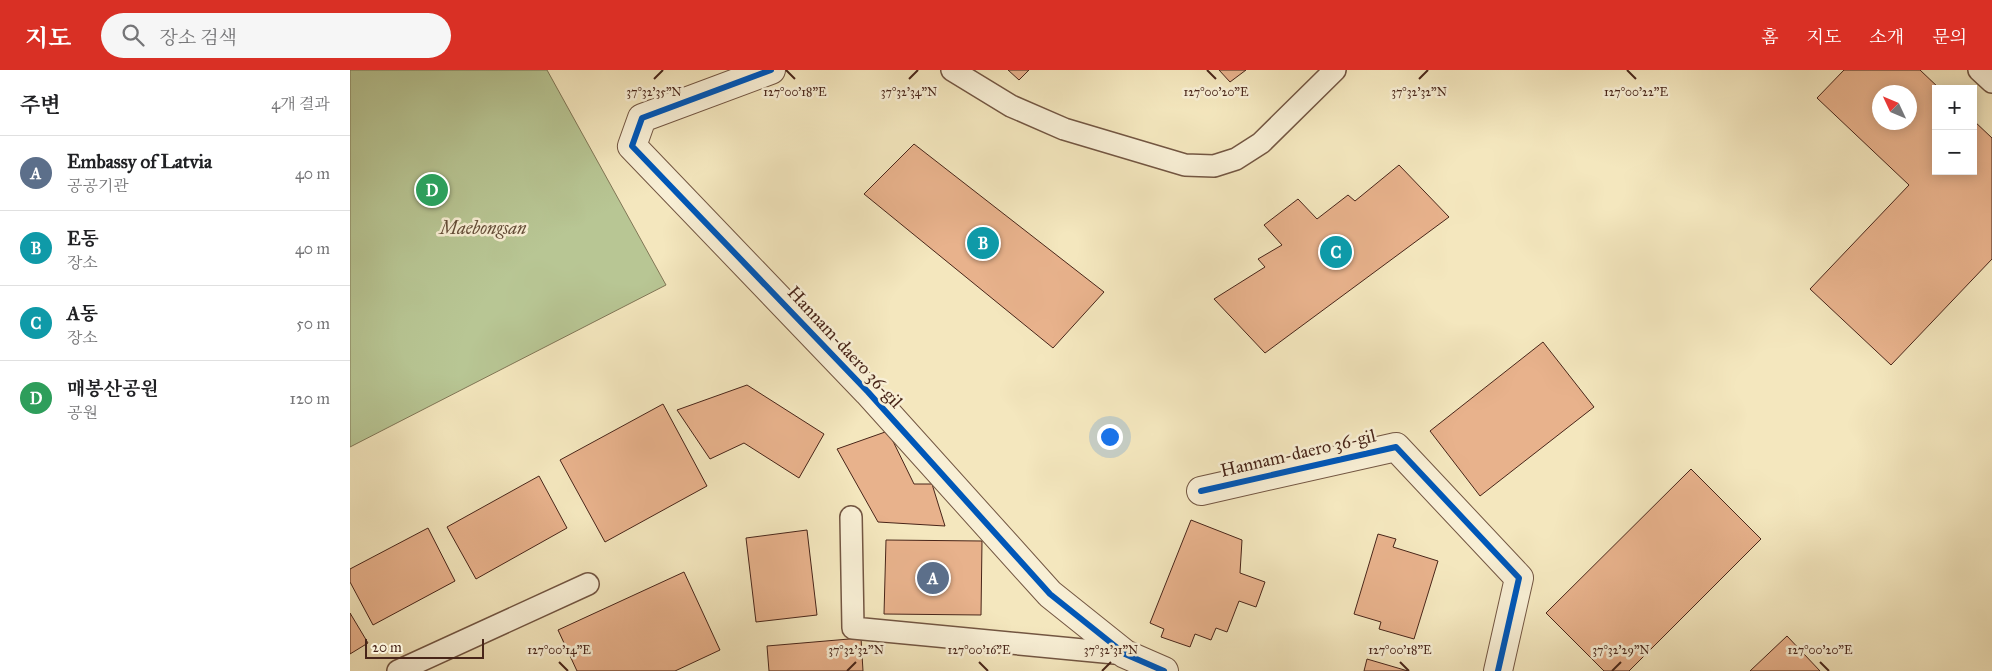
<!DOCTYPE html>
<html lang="ko">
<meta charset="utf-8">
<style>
body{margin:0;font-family:"IM FELL Great Primer","Noto Serif KR",serif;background:#f6f6f6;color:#202124}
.controls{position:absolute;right:15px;top:15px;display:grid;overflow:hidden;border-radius:0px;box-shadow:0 2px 12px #0003}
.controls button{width:45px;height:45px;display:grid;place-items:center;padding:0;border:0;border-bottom:1px solid #e0e0e0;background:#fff;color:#202124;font:25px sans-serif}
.compass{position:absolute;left:1522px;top:15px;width:45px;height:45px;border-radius:50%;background:#fff;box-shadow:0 2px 12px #0003;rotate:314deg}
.scale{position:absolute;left:15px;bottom:12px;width:119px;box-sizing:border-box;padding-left:5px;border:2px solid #482519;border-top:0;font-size:14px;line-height:18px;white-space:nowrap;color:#482519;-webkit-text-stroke:4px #f8efd5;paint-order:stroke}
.you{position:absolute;left:759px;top:366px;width:18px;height:18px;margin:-12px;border:4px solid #fff;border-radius:50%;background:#1a73e8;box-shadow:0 0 0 8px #1a73e833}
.badge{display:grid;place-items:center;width:32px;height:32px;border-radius:50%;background:#d93025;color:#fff;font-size:16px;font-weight:700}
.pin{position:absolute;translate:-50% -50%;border:2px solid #fff;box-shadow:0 1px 5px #0006}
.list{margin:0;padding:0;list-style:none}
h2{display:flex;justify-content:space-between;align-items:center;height:65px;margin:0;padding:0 20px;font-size:21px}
h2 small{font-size:16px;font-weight:400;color:#757577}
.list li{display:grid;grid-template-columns:32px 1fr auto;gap:15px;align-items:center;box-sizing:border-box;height:75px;padding:0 20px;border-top:1px solid #e0e0e0}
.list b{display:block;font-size:19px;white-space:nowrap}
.list p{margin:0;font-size:16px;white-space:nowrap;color:#757577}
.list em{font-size:16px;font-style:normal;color:#757577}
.icon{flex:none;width:28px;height:28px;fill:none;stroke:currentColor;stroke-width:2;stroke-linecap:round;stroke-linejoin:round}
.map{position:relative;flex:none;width:1642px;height:601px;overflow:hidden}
header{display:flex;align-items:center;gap:30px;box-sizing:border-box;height:70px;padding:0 25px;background:#d93025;color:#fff}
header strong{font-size:24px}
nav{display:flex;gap:28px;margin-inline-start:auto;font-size:18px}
.search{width:350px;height:45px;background:#f6f6f6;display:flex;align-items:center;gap:12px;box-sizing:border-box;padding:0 18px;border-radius:28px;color:#757577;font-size:19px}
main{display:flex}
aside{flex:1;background:#fff}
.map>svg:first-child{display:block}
</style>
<header>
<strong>지도</strong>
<div class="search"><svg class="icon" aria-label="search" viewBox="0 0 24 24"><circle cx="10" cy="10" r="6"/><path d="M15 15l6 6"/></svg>장소 검색</div>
<nav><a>홈</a><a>지도</a><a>소개</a><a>문의</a></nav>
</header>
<main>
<aside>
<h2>주변<small>4개 결과</small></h2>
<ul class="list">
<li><span class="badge" style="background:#5c6f8a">A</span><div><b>Embassy of Latvia</b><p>공공기관</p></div><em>40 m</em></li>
<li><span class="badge" style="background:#0f9aa8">B</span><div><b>E동</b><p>장소</p></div><em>40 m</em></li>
<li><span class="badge" style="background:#0f9aa8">C</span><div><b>A동</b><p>장소</p></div><em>50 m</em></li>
<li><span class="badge" style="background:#2e9e5b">D</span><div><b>매봉산공원</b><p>공원</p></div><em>120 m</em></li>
</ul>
</aside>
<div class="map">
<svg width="1642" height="601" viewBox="0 0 1642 601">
<rect width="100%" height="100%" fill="#f4e7be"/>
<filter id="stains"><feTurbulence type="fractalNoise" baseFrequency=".004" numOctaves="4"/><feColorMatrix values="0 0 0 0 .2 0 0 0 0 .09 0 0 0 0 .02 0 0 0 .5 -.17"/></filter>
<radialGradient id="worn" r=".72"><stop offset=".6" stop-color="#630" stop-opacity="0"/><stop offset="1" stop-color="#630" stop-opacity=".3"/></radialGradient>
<!-- green -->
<path fill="#b8c694" stroke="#807656" d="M0,0h197l119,215 -316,162z"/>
<!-- building -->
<path fill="#e8b28c" stroke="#482519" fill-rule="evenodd" d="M658,0h21l-10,10z
M869,0h27l-16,12z
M1494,0h76l20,19h-4v82h37v-51l19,18v121l-101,106 -81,-76 99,-104 -92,-87zM1530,22h30v30h-30z
M564,74l190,148 -51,56 -189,-154z
M1049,95l50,52 -184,136 -51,-54 51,-32 -7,-8 24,-14 -18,-20 34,-26 19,20 31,-24 7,6z
M1193,272l51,65 -114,89 -50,-65z
M397,315l77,49 -25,44 -55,-35 -34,16 -33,-49z
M313,334l44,82 -102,56 -45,-82z
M538,361l26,53h18l13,42 -67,-4 -41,-73z
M1341,399l70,70 -132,132h-25l-58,-58z
M189,406l28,52 -91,51 -29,-52z
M841,450l51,20 -2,33 25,9 -9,25 -17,-6 -12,31 -11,-4 -5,12 -16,-6 -5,13 -29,-10 3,-8 -14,-6z
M78,458l27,53 -82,44 -23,-43v-13z
M457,460l10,85 -61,7 -10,-84z
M1028,464l18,5 -3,8 45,14 -24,78 -35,-10 2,-7 -27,-8z
M536,470l96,1 -1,74 -97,-1z
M334,502l36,78 -45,21h-98l-19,-41z
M0,543l18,30 -18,11z
M1437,566l33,35h-70z
M511,568l2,33h-94l-2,-25z
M1017,589l41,12h-44z"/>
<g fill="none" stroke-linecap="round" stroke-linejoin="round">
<!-- lane casing -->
<g stroke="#735642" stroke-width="24">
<path id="lane" d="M602,0l59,36 53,23 121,36 29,1 22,-7 25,-16 74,-73
M1629,0l13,12
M501,447l2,111 272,26
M48,601l190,-87"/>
</g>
<!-- street casing -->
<g stroke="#735642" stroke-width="30">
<path id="street" d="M421,0l-129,48 -10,28 236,246 182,202 75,60 39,17
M851,421l195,-44 123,131 -21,93"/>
</g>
<!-- lane -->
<use href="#lane" stroke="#f8efd5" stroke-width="21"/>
<!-- street -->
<use href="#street" stroke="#f8efd5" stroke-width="28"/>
<!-- cycleway casing -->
<g stroke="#f8efd5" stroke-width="9">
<path id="cycleway" d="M421,0l-129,48 -10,28 236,246 182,202 75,60 39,17
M851,421l195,-44 123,131 -21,93"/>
</g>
<!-- cycleway -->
<use href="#cycleway" stroke="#0057b8" stroke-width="6"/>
</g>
<!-- ticks -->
<path fill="none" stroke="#482519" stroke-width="2" d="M436,0l9,9M857,0l9,9M1277,0l9,9M304,9l9,-9M559,9l9,-9M1069,9l9,-9M209,592l9,9M629,592l9,9M1050,592l9,9M1470,592l9,9M497,601l9,-9M752,601l9,-9M1262,601l9,-9"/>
<g text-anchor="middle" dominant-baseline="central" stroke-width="5" stroke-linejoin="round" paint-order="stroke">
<!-- park labels -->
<g font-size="18" font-style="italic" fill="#644d38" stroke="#f8efd5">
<text x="133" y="158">Maebongsan</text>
</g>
<!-- street labels -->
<g font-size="18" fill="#482519" stroke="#f8efd5">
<text transform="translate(495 277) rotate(47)">Hannam-daero 36-gil</text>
<text transform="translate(948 383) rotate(-13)">Hannam-daero 36-gil</text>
</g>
</g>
<g font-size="12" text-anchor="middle" fill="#482519" stroke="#f8efd5" stroke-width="5" stroke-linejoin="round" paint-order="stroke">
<text x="445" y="26">127°00'18"E</text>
<text x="866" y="26">127°00'20"E</text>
<text x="1286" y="26">127°00'22"E</text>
<text x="304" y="26">37°32'35"N</text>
<text x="559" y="26">37°32'34"N</text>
<text x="1069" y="26">37°32'32"N</text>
<text x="506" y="584">37°32'32"N</text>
<text x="761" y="584">37°32'31"N</text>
<text x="1271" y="584">37°32'29"N</text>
<text x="209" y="584">127°00'14"E</text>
<text x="629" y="584">127°00'16"E</text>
<text x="1050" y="584">127°00'18"E</text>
<text x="1470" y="584">127°00'20"E</text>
</g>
<rect width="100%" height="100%" filter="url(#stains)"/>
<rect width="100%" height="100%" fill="url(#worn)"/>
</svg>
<div class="controls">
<button>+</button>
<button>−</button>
</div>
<svg class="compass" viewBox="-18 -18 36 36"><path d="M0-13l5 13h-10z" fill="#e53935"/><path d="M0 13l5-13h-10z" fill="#757577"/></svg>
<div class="scale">20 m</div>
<div class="you"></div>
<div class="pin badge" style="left:583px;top:508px;background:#5c6f8a">A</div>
<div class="pin badge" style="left:633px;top:173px;background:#0f9aa8">B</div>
<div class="pin badge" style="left:986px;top:182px;background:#0f9aa8">C</div>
<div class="pin badge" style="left:82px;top:120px;background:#2e9e5b">D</div>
</div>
</main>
